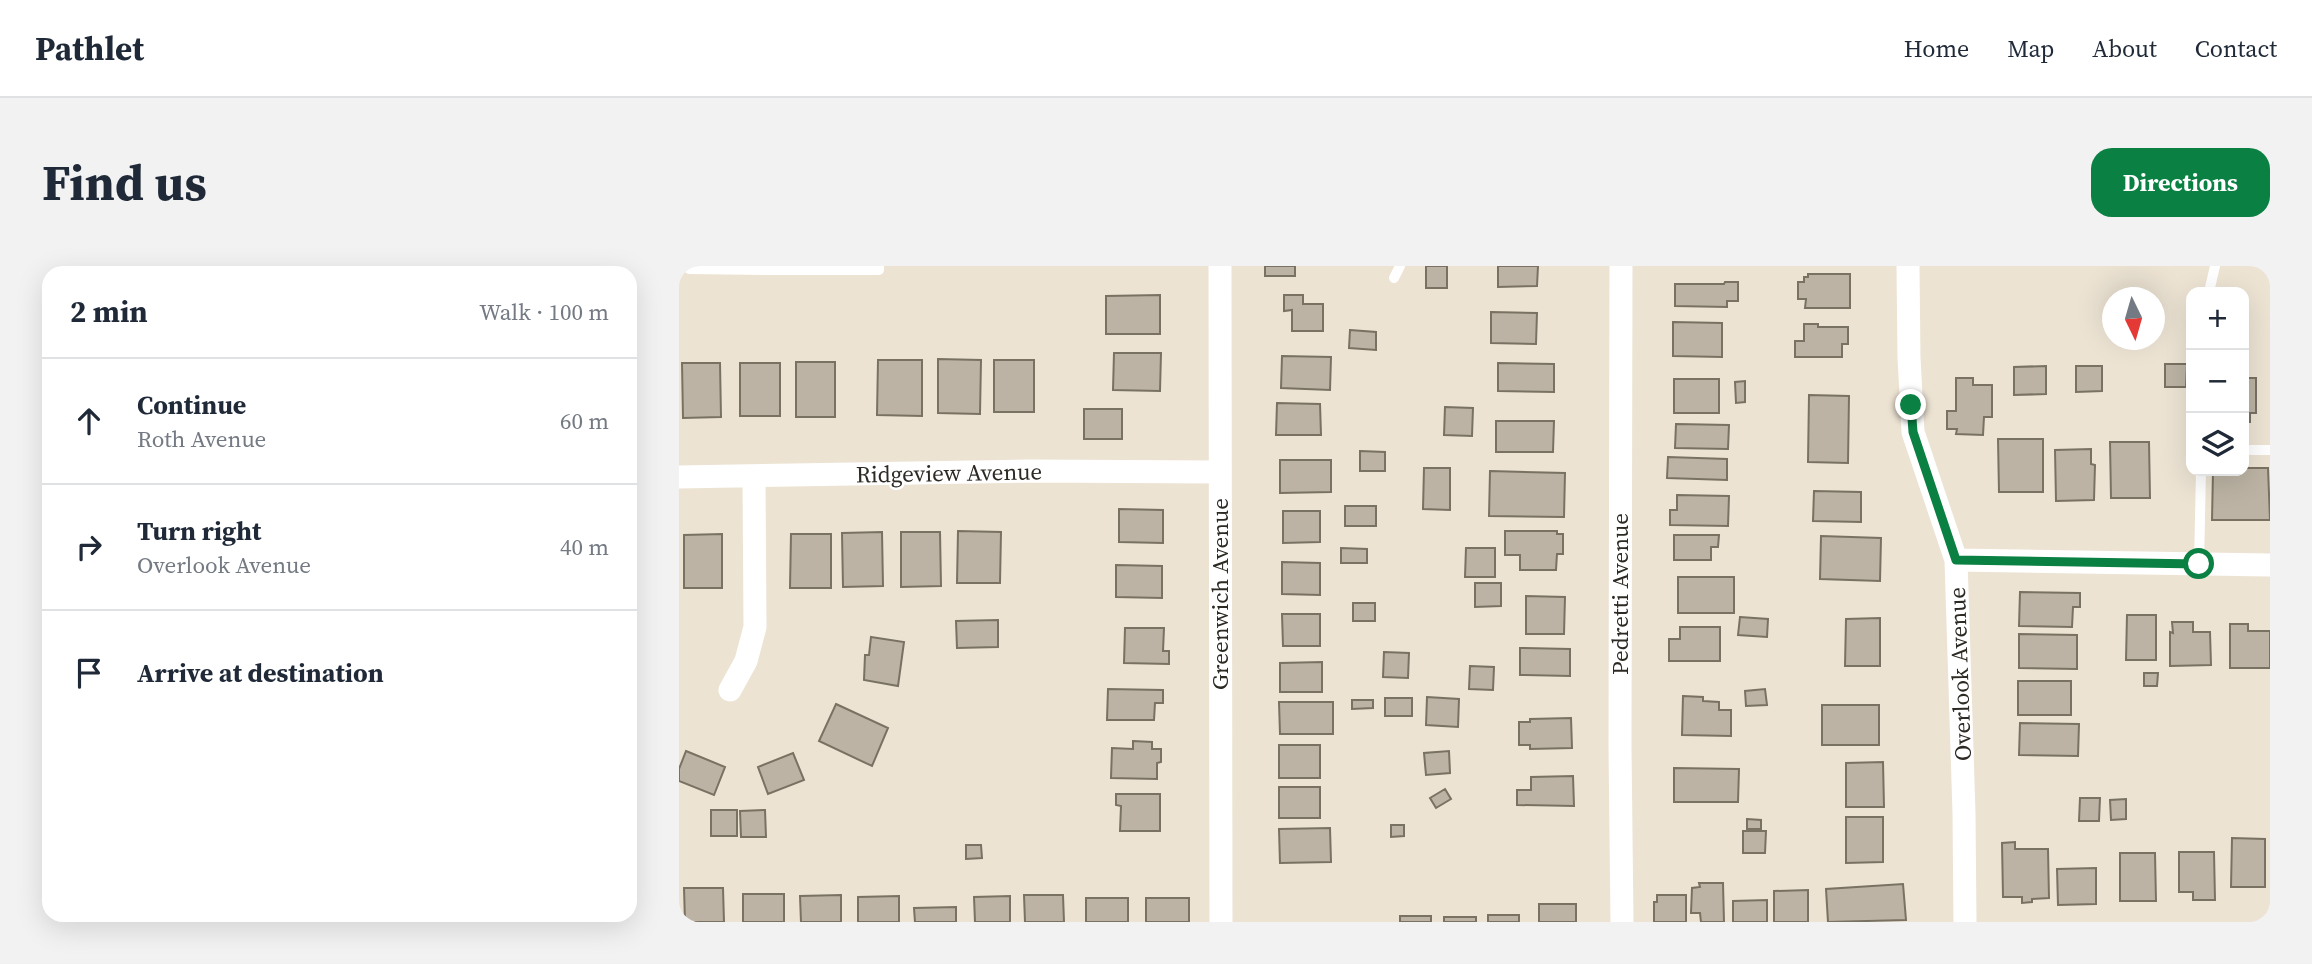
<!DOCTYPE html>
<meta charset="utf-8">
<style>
body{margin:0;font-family:"Source Serif 4",serif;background:#f2f2f3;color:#1f2937}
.controls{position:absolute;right:21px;top:21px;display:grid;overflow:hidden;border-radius:14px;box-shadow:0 7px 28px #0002}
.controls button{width:63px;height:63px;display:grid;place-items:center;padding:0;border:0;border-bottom:2px solid #e0e1e3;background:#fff;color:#1f2937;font:35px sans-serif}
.compass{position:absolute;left:1423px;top:21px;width:63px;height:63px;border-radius:50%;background:#fff;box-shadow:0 7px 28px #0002;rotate:175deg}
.stop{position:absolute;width:21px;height:21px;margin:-16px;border:5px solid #0b8043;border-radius:50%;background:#fff}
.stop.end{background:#0b8043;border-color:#fff;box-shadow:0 2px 7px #0008}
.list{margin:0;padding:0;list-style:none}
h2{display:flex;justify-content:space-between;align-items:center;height:91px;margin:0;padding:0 28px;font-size:30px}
h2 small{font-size:23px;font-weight:400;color:#747a83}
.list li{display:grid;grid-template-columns:46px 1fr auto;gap:21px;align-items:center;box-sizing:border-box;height:126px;padding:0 28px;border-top:2px solid #e0e1e3}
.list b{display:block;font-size:26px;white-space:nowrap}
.list p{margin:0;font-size:23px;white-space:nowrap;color:#747a83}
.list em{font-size:23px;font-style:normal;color:#747a83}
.icon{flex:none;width:38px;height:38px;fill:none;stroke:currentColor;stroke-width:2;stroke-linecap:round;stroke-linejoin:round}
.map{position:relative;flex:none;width:1591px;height:656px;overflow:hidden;border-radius:21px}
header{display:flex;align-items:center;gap:42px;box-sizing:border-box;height:98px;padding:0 35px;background:#fff;border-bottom:2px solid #e0e1e3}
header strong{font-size:33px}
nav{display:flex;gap:38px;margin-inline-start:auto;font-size:24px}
.intro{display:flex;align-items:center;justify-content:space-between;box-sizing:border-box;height:168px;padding:0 42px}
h1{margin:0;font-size:49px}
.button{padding:18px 32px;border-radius:21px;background:#0b8043;color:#fff;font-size:24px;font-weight:700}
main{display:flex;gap:42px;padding:0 42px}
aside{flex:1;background:#fff;border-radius:21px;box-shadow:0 7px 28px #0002}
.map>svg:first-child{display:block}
</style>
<header>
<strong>Pathlet</strong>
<nav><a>Home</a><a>Map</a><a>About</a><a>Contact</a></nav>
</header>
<div class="intro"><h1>Find us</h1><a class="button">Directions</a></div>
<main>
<aside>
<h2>2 min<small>Walk · 100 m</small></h2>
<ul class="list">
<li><svg class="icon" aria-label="ahead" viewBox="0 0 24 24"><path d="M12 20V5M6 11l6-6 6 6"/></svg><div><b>Continue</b><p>Roth Avenue</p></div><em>60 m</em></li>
<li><svg class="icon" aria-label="right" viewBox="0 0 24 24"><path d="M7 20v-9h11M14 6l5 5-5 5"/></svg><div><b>Turn right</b><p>Overlook Avenue</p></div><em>40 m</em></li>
<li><svg class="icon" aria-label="arrive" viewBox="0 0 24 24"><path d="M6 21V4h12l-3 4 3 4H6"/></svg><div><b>Arrive at destination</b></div></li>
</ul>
</aside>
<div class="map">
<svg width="1591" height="656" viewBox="0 0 1591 656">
<rect width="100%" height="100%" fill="#ece3d3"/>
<!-- building -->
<path fill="#bcb3a4" stroke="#797162" stroke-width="2" d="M586,0h30v10h-30z
M747,0h21v22h-21z
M819,0h40l-1,20 -39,1z
M1129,8h42v34h-45l1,-9h-8v-17h6v-5h4z
M1046,16h13v19h-11v6l-52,-1v-22h49z
M481,29v39h-54v-38z
M605,29h19v9h20v27h-31v-21l-8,1z
M812,46l46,1 -1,31 -45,-1z
M994,56l49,1v34l-49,-1z
M1125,58h14v3h30v17h-6v13h-47v-16h9z
M671,64l26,2v18l-27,-2z
M435,87h47l-1,38 -47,-1z
M603,90l49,1 -1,33 -49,-2z
M259,93l43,1 -1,54 -42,-1z
M199,94h44v56l-45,-1z
M315,94h40v52h-40z
M117,96h39v55h-39z
M3,97h38l1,54 -38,1z
M61,97h40v53h-40z
M819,97l56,1v28l-56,-1z
M1486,98h22l-1,23h-21z
M1367,100v28l-32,1v-28z
M1397,100h26v25l-26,1z
M1277,112h17v7h19v32h-8l-1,18 -27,-1 1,-5h-10v-18h9z
M1565,112h12v35h-6v9h-6z
M995,113h45v34h-45z
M1066,115v21l-9,1 -1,-21z
M1130,129l40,1 -1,67 -40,-1z
M598,137l43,1 1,31h-45z
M766,141l28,1 -1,28 -28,-1z
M405,143h38v30h-38z
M817,155h58l-1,31h-57z
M997,158l53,1 -1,24 -53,-1z
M1319,173h45v53h-44z
M1431,176h39l1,56h-39z
M1412,183v15l4,1 -1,35 -38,1 -1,-51z
M681,185l25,1v19h-25z
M989,191l59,2v21l-60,-2z
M601,194h51v32l-51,1z
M745,202h26v42l-27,-1z
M1565,202h24l2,52h-58l1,-49h31z
M811,205l75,2 -1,44 -75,-1z
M1135,225l47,1v30l-48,-1z
M998,229l52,1 -1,30 -58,-1v-15h7z
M666,240h31v20h-31z
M440,243l44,1v33l-44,-1z
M604,245h37v31l-37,1z
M279,265l43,1 -1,51h-43z
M826,265h52v3h6v20h-6l-1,16h-36v-15h-15z
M203,266l1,54 -40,1 -1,-54z
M222,266h39l1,54 -40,1z
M43,268v54h-38v-53z
M112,268h40v54h-41z
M995,269h45l-1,12h-7v13h-37z
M1142,270l60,2 -1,43 -60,-2z
M662,282l26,1v14h-26z
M787,282h29v29h-30z
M603,296l38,1v32l-38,-1z
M437,299l46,1v32l-46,-1z
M999,311h56v36h-56z
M796,317h26v23l-26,1z
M1341,326l60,1v14h-7l-1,20 -53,-1z
M847,330l39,1 -1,37h-38z
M674,337h22v18h-22z
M603,348h38v32h-37z
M1448,349h29v45h-30z
M1061,351l28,2 -1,18 -29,-2z
M1201,352v48h-35l1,-47z
M319,354v27l-41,1 -1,-27z
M1493,356h21v10h17l1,33 -41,1v-34l3,1z
M1551,358h18v7h22v37h-40z
M1001,361h40v34h-51v-22h11z
M446,362h39l-1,23h6v13l-45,-1z
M1340,368l58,1v34l-58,-1z
M192,371l33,5 -6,44 -34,-6 1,-25h4z
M841,382l50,1v27l-50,-1z
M705,386l25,1 -1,25 -25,-1z
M643,396v30h-42v-29z
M791,400l24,1 -1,23 -24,-1z
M1465,407h14l-1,13h-13z
M1339,415h53v34h-53z
M429,423l55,1v13h-8l-1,17h-47z
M1086,423l2,16 -21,1 -1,-15z
M1004,430l20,1v4l16,1v8h12v26l-49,-1z
M748,431l32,2 -1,28 -32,-2z
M706,432h27v18h-27z
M673,434h21v8l-21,1z
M600,436h54v32h-53z
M157,438l52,24 -16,38 -53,-25z
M1143,439h57v40h-57z
M892,452l1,30 -42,1v-4h-11v-23h11v-3z
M1341,457l59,1 -1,32 -59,-1z
M454,475l19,1v7h9v13l-4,1v16l-46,-1 1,-30 21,1z
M600,479h41v33h-41z
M7,485l39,16 -11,28 -35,-14v-12z
M770,485l1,22 -24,2 -2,-22z
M114,487l11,27 -36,14 -10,-27z
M1204,496l1,45h-38v-44z
M995,502l65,1 -1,33h-64z
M894,510l1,30 -57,-1v-15h14v-13z
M600,521h41v31h-41z
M766,523l6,10 -15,9 -6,-10z
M437,528h44v37h-40l1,-25 -5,-1z
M1401,532h20l-1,23h-20z
M1447,533v20l-15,1 -1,-20z
M32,544h26v26h-26z
M86,544l1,27h-25l-1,-26z
M1167,551h37v45l-37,1z
M1068,553l14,1v9h-14z
M712,559h13v11l-13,1z
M651,562l1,34 -51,1 -1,-34z
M1064,565h23l-1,22h-22z
M1553,572l33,1v48h-34z
M1336,576v7h33l1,49 -17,1v3l-10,1v-6h-19l-1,-54z
M287,579h15l1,13 -16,1z
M1500,586h35l1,48h-22v-8h-14z
M1441,587h35l1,48h-36z
M1417,602v36l-38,1 -1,-36z
M1020,617h24l1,39h-23l-1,-9h-9l1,-25 8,-1z
M1224,618l3,36 -78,2 -2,-33z
M5,622h39l1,34h-39z
M1129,624v32h-34v-31z
M64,628h41v28h-41z
M162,629v27h-40l-1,-26z
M345,629h39l1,27h-39z
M978,629h29v27h-32v-20h3z
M220,630v26h-41v-25z
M331,630v26h-35l-1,-25z
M407,632h42v24h-42z
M467,632h43v24h-43z
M1088,634v22h-34v-21z
M860,638h37v18h-37z
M277,641v15h-41l-1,-14z
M809,649h31v7h-31z
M721,650h31v6h-31z
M765,651h32v5h-32z"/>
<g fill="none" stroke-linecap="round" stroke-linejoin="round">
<!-- lane -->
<path stroke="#fff" stroke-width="10" d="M10,0v3l80,1
M90,0v4h110v-4
M715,12l6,-12
M1530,26l6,-26
M1565,184h26
M1520,298l2,-93"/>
<!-- street -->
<path stroke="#fff" stroke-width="23" d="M541,0l1,656
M942,0l-1,480 2,176
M1229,0l1,92 4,74 43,128 8,253 1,109
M0,211l348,-6 193,1
M1277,294l314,5
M51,424l16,-29 9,-34 -1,-151"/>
</g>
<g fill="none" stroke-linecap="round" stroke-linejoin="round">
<!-- route -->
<path stroke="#0b8043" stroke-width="9" d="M1232,139l2,27 43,128 243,4"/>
</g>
<g text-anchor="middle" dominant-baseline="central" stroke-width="5" stroke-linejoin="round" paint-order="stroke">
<!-- street labels -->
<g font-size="23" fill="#2d2a24" stroke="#fff">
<text transform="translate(270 207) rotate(-1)">Ridgeview Avenue</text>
<text transform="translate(541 328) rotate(-90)">Greenwich Avenue</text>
<text transform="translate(941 328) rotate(-90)">Pedretti Avenue</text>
<text transform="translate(1281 408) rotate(-92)">Overlook Avenue</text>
</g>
</g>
</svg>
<div class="controls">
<button>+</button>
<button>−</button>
<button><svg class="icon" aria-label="layers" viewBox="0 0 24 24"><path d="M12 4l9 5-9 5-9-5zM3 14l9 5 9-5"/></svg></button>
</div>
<svg class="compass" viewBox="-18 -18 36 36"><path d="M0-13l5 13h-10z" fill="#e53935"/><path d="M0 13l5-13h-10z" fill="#747a83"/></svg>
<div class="stop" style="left:1520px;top:298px"></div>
<div class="stop end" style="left:1232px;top:139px"></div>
</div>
</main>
